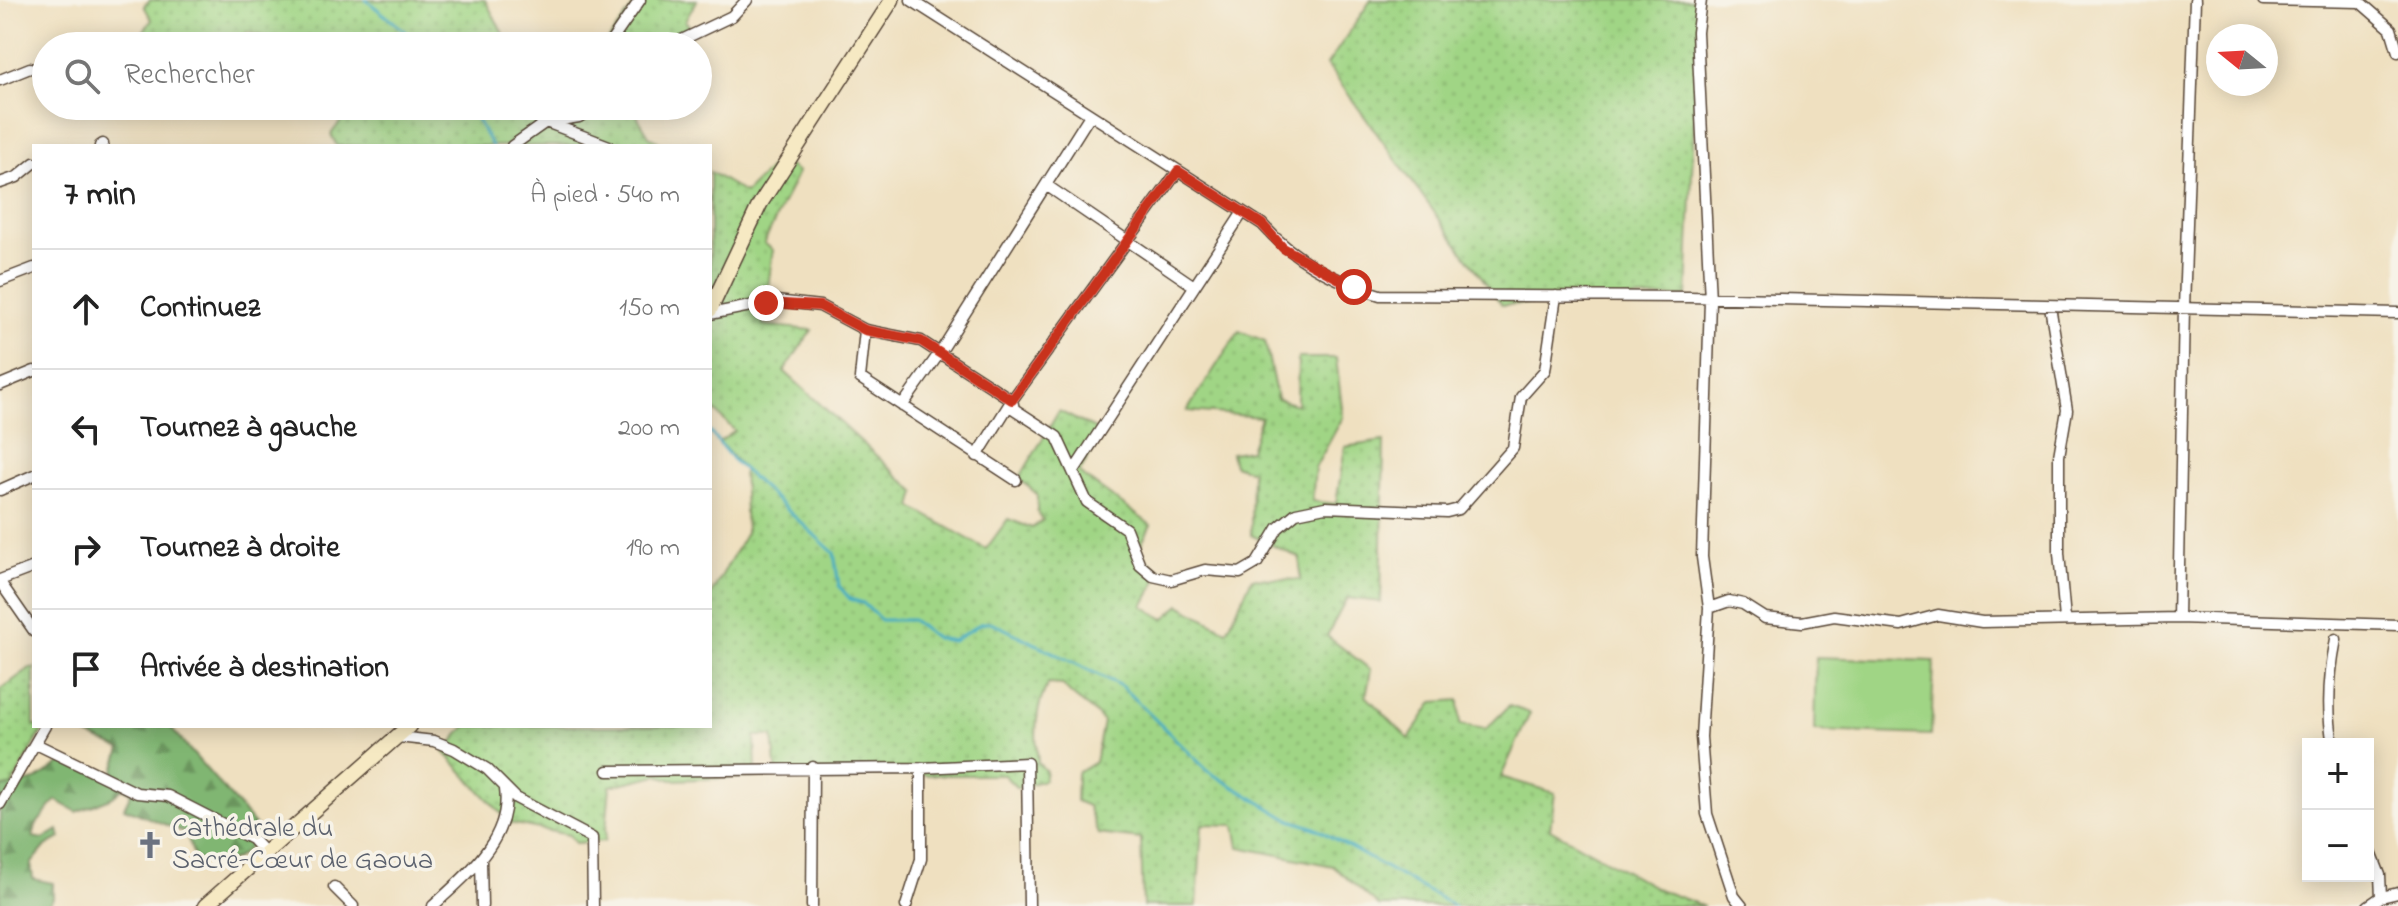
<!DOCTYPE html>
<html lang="fr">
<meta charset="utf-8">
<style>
body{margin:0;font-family:"Indie Flower",sans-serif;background:#f6f6f6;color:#222}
.controls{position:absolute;right:24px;bottom:24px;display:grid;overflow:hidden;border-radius:0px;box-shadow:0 4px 20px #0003}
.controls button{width:72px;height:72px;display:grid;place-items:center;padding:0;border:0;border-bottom:2px solid #e0e0e0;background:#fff;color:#222;font:40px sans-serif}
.compass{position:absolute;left:2206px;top:24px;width:72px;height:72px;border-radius:50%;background:#fff;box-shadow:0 4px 20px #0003;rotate:288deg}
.stop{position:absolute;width:24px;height:24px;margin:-18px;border:6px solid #c8321e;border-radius:50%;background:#fff}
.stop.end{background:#c8321e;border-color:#fff;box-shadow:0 2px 8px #0008}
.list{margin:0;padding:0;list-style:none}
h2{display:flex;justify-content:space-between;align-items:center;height:104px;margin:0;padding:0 32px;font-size:34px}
h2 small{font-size:26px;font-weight:400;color:#767676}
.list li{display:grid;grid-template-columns:52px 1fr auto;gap:24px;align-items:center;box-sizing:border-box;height:120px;padding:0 32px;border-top:2px solid #e0e0e0}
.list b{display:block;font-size:30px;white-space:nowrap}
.list em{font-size:26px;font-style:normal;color:#767676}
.icon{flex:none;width:44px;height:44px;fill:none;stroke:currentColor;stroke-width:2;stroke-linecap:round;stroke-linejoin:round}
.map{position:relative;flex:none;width:2398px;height:906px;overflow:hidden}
.search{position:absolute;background:#fff;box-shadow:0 4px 20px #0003;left:32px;top:32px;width:680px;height:88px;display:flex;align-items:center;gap:20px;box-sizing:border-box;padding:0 28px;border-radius:44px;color:#767676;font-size:30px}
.panel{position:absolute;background:#fff;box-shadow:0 4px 20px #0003;left:32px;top:144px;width:680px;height:584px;border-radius:0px}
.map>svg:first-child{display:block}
</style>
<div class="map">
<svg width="2398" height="906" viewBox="0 0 2398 906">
<defs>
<pattern id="grass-dots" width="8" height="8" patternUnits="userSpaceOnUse" patternTransform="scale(2)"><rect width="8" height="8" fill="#a0d585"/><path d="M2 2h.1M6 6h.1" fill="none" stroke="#8bb772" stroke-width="1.8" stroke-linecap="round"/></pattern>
<pattern id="forest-firs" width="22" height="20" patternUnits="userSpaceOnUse" patternTransform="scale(2)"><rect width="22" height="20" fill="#80b672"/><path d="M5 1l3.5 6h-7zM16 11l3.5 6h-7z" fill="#6a945d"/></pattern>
</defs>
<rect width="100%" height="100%" fill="#f7f3e8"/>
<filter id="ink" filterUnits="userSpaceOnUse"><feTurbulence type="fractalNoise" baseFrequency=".0125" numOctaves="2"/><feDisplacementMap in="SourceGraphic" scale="16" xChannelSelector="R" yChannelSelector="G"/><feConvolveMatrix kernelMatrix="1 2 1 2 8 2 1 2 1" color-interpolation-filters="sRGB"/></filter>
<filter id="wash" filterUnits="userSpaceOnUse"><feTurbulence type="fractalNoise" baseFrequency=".006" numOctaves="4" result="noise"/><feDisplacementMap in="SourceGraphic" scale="32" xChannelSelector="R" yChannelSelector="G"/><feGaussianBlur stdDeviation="1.8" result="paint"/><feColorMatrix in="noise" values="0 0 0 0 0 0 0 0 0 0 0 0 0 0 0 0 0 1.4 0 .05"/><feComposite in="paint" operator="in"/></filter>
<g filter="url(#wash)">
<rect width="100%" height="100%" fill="#efe0c0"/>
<!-- grass -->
<path fill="url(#grass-dots)" stroke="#6e8052" stroke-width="2" d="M150,0h335l25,46h-240l2,-7 -25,-7 -7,14h-108l20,-26 -8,-14z
M638,0h59l-12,21 8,9 -33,16h-56z
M1371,0h328l-12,296 -185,9 -175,-240z
M341,106h307l-11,10 12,20 16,10h-328l-6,-12 17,-22z
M779,159l19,13 -34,71 9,7 -10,75 49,5 -28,41 132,121 -4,15 74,42 22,-30 24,9 11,-8 -6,-9v-17l-18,-15 40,-68 44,22 -24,40 72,52 -15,29 26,17 -19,35 21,13 16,-14 47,26 25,-53 48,2v-22l-49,-23 1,-64 -18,-6 -3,-12 19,-3 11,-33 -74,-6 52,-80 26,10 12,58 20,6 1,-47h38l7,59 -28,51 -3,33 24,3 9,-57 39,-6 -3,161 -34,-4 -20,38 44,34 -5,26 43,43 24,-37 26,-2 1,25 26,4 23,-23 21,7 -29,64 54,16 -5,36 110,61 44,16h-325l-46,-40 -94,-19 -4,-22 -33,-1 -5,82h-54l-2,-67 -43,-5 -10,-28 -12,-5 1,-28 18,-11 8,-40c-11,-16 -28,-20 -40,-37l-15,-1c-14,25 -13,51 -10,79l8,8 -2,9 -27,8 -13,-13h-227l-4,-39h-18l1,41 -84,3 -14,-5 -48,11 -5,55 -30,2 -6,-8 -59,-12 -66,-71 22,-26h244v-130l36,-63 -3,-64 -24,-27 16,-11 -20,-20 -5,6v-245l35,21z
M30,668h4v58h11l-34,60 -11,2v-98z"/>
<!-- forest -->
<path fill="url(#forest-firs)" stroke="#5e7048" stroke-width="2" d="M83,726h86l93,107c-23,26 -31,36 -67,26l-9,-26 -62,-25 7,-15 -8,-5 -10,9 -36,15 -21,-12 -20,25 -3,12 10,2 15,-9 2,8 -14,8 -15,18 2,15 20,4v15l-5,8h-48v-118l36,-8 25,-17 13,-1 37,18 10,-31 -41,-17z"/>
<!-- garden -->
<path fill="#a0d585" stroke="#6e8052" stroke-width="2" d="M1816,657l118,4 -3,74 -117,-4z"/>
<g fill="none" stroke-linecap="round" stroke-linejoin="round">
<!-- stream -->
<path stroke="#43acc3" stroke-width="3" d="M366,0l39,31 11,15
M469,106l23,40
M710,432l23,28 101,93 5,33 11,13 13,4 18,17h31l24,18 17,3 27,-17 11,-2 130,64 88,86 79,47 27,9 139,78"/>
</g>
</g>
<g filter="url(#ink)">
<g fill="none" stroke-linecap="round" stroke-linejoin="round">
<!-- minor casing -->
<g stroke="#564536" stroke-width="13">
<path id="minor" d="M911,0l351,224c31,35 74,58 118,71l308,2 710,16
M1701,0l-4,32 13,268 -8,257 7,51 -8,129 6,77 27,82 8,10
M2263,0l97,2 31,27 7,23
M608,46l32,-46
M669,46l63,-30 15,-16
M0,80l30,-12
M546,122l63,24
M548,122l31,-5 17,-11
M100,146l3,-2
M512,146l34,-24 13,-16
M0,183l17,-6 17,-14
M1046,185l148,101
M0,281l34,-13
M2050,306l17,104 -8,46v97l6,66
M710,314l66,-13 44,5 45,24 56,11 91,59 2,9 43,28 30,65 39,27 14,36 13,11 18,4 34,-10 35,3 17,-10 21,-35 18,-15 29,-6 122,5 12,-3 54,-61 8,-51 24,-27 11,-74
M865,330l-5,48 156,102
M0,385l34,-14
M902,406l39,-55 149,-236
M977,456l35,-56 166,-229
M1073,472l170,-260
M0,490l34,-15
M0,580l34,-13
M0,582l34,49
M1709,608l20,-7 14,3 22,14 37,4 32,-6 67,9 37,-10 44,7 196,-4 220,7
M2178,618l6,-311 11,-307
M398,737l36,4 20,8 33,20 29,29 76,40 1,68
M36,744l101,49 31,3 84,43 13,14
M2333,744c-7,-36 -4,-70 3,-105
M608,771l313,-3 106,-5 2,143
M0,804l45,-78
M2368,845l12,30 1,22
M481,860l1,46
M334,887l19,19
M433,906c33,-31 79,-67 72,-117
M812,906l1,-139
M906,906l15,-47v-91
M2368,906l13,-9 17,-4"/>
</g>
<!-- secondary casing -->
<g stroke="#564536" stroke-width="17">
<path id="secondary" d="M710,310l50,-106 132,-204
M205,906l204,-180"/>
</g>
<!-- minor -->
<use href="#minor" stroke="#fff" stroke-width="10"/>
<!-- secondary -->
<use href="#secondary" stroke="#f6e9c3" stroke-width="14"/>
</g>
</g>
<g fill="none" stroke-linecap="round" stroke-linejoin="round" filter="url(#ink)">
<!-- route -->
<path stroke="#c8321e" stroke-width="10" d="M766,303l54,3 45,24 56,11 91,59 166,-229 84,53 21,24 71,39"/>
</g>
<!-- icons -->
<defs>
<g id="church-bare" transform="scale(2.16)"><path d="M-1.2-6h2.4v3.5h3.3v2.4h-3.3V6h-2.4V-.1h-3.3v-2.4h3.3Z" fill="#6b7280" stroke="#f7f3e8" stroke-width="2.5" paint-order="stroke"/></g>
</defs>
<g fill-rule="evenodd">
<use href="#church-bare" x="150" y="845"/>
</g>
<g text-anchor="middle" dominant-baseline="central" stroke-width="7" stroke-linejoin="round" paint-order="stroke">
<!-- worship labels -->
<g font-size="28" fill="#5b616d" stroke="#f7f3e8" text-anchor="start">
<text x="172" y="829">Cathédrale du<tspan x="172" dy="32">Sacré-Cœur de Gaoua</tspan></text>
</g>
</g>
</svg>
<div class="controls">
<button>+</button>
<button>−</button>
</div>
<svg class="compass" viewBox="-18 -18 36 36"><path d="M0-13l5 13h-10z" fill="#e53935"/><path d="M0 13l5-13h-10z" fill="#767676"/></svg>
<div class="stop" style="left:1354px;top:287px"></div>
<div class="stop end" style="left:766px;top:303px"></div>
<div class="search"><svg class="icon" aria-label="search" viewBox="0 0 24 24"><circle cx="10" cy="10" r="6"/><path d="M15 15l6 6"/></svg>Rechercher</div>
<section class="panel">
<h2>7 min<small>À pied · 540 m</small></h2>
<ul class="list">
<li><svg class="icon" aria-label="ahead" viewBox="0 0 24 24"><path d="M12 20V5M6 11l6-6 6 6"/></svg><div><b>Continuez</b></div><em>150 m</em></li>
<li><svg class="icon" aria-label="left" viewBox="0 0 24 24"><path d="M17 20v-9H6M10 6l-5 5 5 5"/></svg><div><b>Tournez à gauche</b></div><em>200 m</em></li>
<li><svg class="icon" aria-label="right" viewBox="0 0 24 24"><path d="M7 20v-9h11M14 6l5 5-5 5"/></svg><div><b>Tournez à droite</b></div><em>190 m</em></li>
<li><svg class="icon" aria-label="arrive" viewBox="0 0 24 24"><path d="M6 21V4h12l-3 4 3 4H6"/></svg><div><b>Arrivée à destination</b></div></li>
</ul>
</section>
</div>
